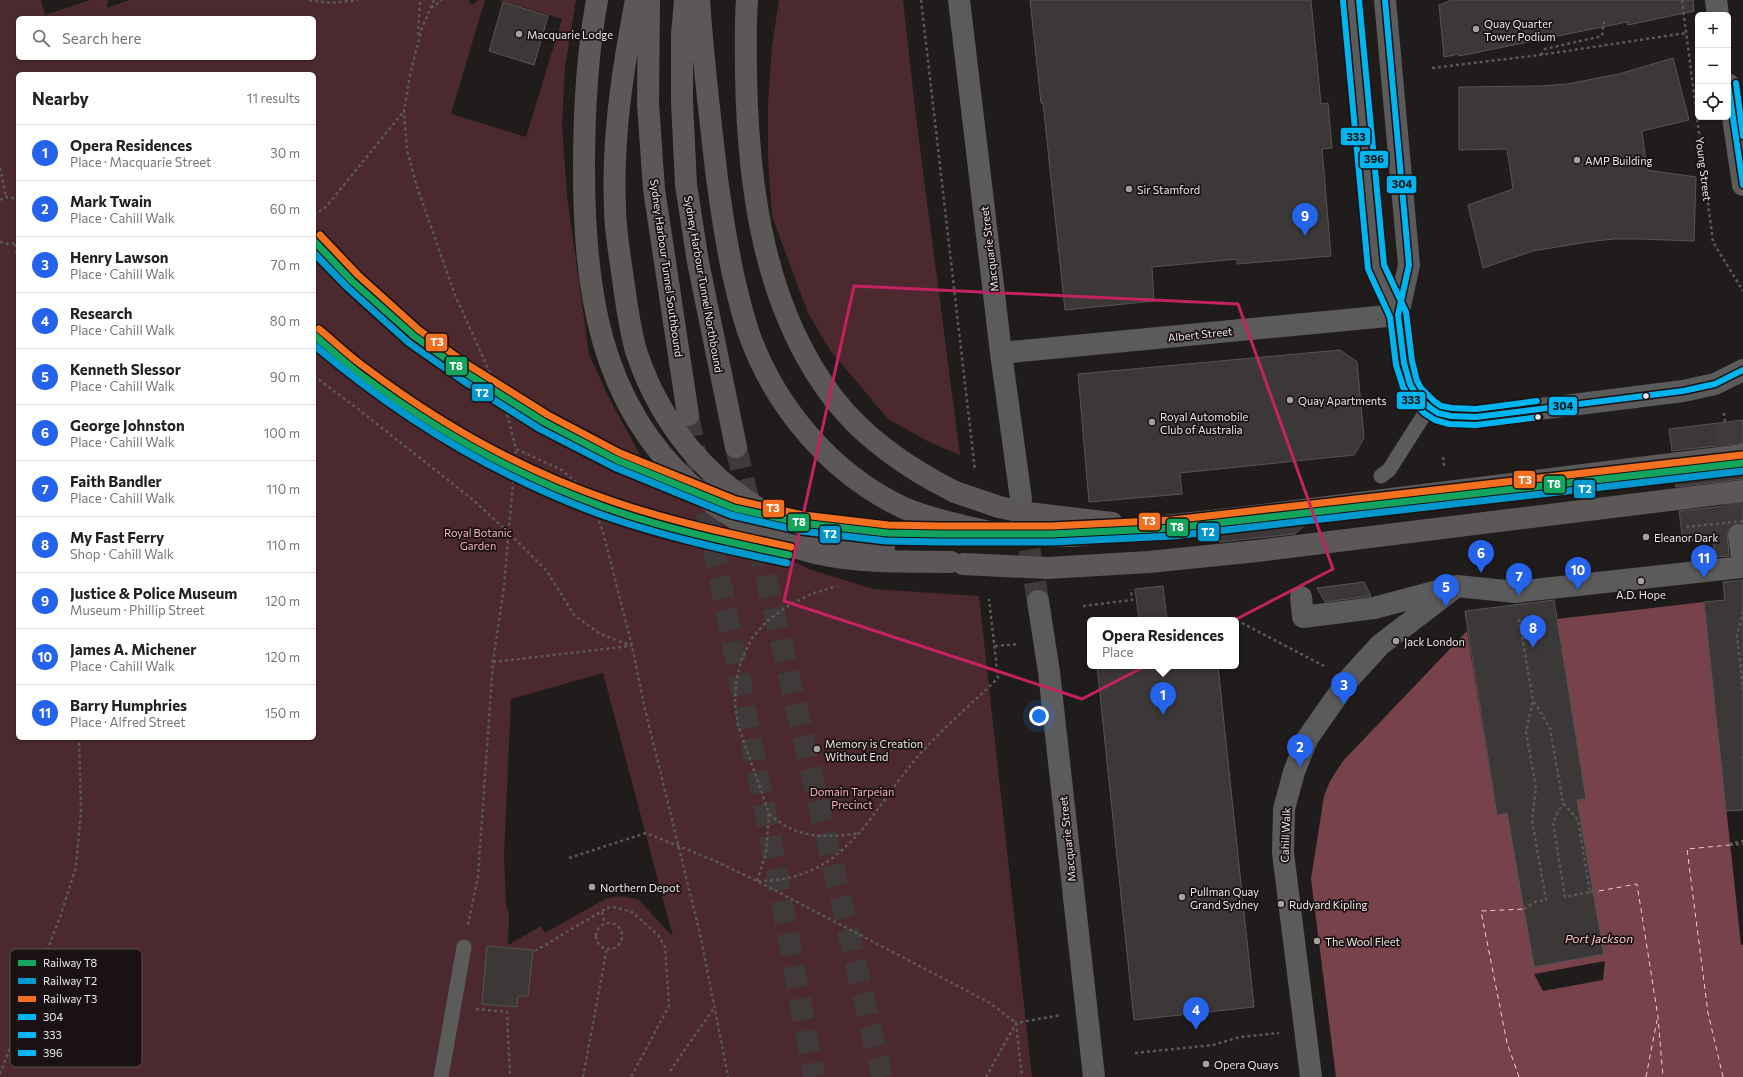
<!DOCTYPE html>
<meta charset="utf-8">
<style>
body{margin:0;font-family:Commissioner,sans-serif;background:#f2f2f2;color:#222}
.controls{position:absolute;right:12px;top:12px;display:grid;overflow:hidden;border-radius:6px;box-shadow:0 1px 3px #0004}
.controls button{width:36px;height:36px;display:grid;place-items:center;padding:0;border:0;border-bottom:1px solid #e0e0e0;background:#fff;color:#222;font:20px sans-serif}
.you{position:absolute;left:1039px;top:716px;width:14px;height:14px;margin:-10px;border:3px solid #fff;border-radius:50%;background:#1a73e8;box-shadow:0 0 0 6px #1a73e833}
.badge{display:grid;place-items:center;width:26px;height:26px;border-radius:50%;background:#2563eb;color:#fff;font-size:13px;font-weight:700}
.pin{position:absolute;translate:-50% -33px;filter:drop-shadow(0 1px 2px #0008)}
.pin::after{content:'';position:absolute;top:21px;width:14px;height:12px;background:inherit;clip-path:polygon(0 0,100% 0,50% 100%)}
.popup{position:absolute;left:1087px;top:617px;width:152px;height:52px;box-sizing:border-box;display:grid;place-content:center;border-radius:6px;background:#fff;filter:drop-shadow(0 1px 3px #0005);font-size:13px;white-space:nowrap;color:#767676}
.popup b{font-size:15px;color:#222}
.popup::after{content:'';position:absolute;left:50%;top:100%;margin-left:-8px;border:8px solid transparent;border-top-color:#fff}
.list{margin:0;padding:0;list-style:none}
h2{display:flex;justify-content:space-between;align-items:center;height:52px;margin:0;padding:0 16px;font-size:17px}
h2 small{font-size:13px;font-weight:400;color:#767676}
.list li{display:grid;grid-template-columns:26px 1fr auto;gap:12px;align-items:center;box-sizing:border-box;height:56px;padding:0 16px;border-top:1px solid #e0e0e0}
.list b{display:block;font-size:15px;white-space:nowrap}
.list p{margin:0;font-size:13px;white-space:nowrap;color:#767676}
.list em{font-size:13px;font-style:normal;color:#767676}
.icon{flex:none;width:22px;height:22px;fill:none;stroke:currentColor;stroke-width:2;stroke-linecap:round;stroke-linejoin:round}
.map{position:relative;flex:none;width:1743px;height:1077px;overflow:hidden}
.search{position:absolute;background:#fff;box-shadow:0 1px 3px #0004;left:16px;top:16px;width:300px;height:44px;display:flex;align-items:center;gap:10px;box-sizing:border-box;padding:0 14px;border-radius:6px;color:#767676;font-size:15px}
.panel{position:absolute;background:#fff;box-shadow:0 1px 3px #0004;left:16px;top:72px;width:300px;height:668px;border-radius:6px}
.map>svg:first-child{display:block}
</style>
<div class="map">
<svg width="1743" height="1077" viewBox="0 0 1743 1077">
<rect width="100%" height="100%" fill="#211c1c"/>
<!-- green -->
<path fill="#4b292e" fill-rule="evenodd" d="M0,0h41l4,15 45,-15h18l-1,8 22,-8h339l4,5 7,-5h6l-34,114 75,23 36,-118 -63,-19h77l-11,67 -3,58 5,71 22,158 19,42 38,70 92,70 74,34 61,19 106,7 53,481h-1032zM18,18h296v40h-296zM18,74h296v664h-296zM603,673l70,264 -35,-38 -20,-3 -13,3 -60,34 -4,-7 -33,19 1,-29 -3,-12 -2,-48 7,-157z
M779,0h124l13,117 44,338 -31,-13 -41,-23 -58,-69 -22,-37 -36,-97 -4,-60v-53l4,-57z"/>
<!-- water -->
<path fill="#77424a" d="M1704,602l37,343h2v132h-407l-25,-198 13,-83 6,-15 13,-20 124,-130 30,184 89,-16 -29,-180z"/>
<!-- pier -->
<path fill="#211c1c" d="M1605,961l-2,19 -60,11 -9,-17z"/>
<g fill="none" stroke-linecap="round" stroke-linejoin="round">
<!-- ferry -->
<path stroke="#fec5cc" stroke-width="1" stroke-dasharray="5 4" stroke-linecap="butt" d="M1599,891l38,-7 21,133 5,60
M1519,1077l-12,-34 -26,-132 43,-2
M1646,1077l11,-57
M1723,1077l-15,-64 -21,-164 43,-4"/>
</g>
<!-- building -->
<path fill="#3c3838" stroke="#575454" d="M1030,0h281l10,104 7,-1 4,45 -10,1 9,107 -94,8v-5l-85,8 2,34 -89,9 -22,-207h-2z
M1452,0h241l1,11 -66,14 -1,-3 -168,34v-2l-15,3 -5,-52z
M503,2l45,14 -14,49 -45,-14z
M1673,58l16,62 -47,11 5,39 49,7 -2,64 -53,-2h-27l-27,3 -54,9 -50,17 -15,-63 45,-16 -6,-40 -48,1v-63l80,-1 28,-2 52,-10z
M1340,350l17,12 7,76 -10,17 -174,18 2,21 -93,8 -11,-128z
M1743,420v23l-71,8 -3,-22z
M1743,468v11l-67,8 -1,-11z
M1743,504v19h-6l-5,2 -5,6 2,25 -13,1 -4,-19 -29,4 -4,-31z
M1308,522l-13,12 -76,8v-9z
M1743,580v230l-17,1 -22,-209 21,-2 -2,-18z
M1364,582l7,14 -46,6 -8,-14z
M1163,586l4,34h-28l-4,-31z
M1554,600l32,199 -9,1 27,154 -70,13 -27,-154 -10,2 -32,-204z
M1097,666h121l36,341 -120,13z
M487,946l46,4 -5,46h-10l-1,11 -35,-3z"/>
<g fill="none" stroke-linecap="round" stroke-linejoin="round">
<!-- pedestrian-tunnel -->
<path stroke="#403a3b" stroke-width="22" stroke-dasharray="22 11" stroke-linecap="butt" d="M1725,423l14,112"/>
<!-- minor-tunnel -->
<path stroke="#403a3b" stroke-width="22" stroke-dasharray="22 11" stroke-linecap="butt" d="M1024,517l14,84"/>
<!-- motorway-tunnel -->
<path stroke="#403a3b" stroke-width="22" stroke-dasharray="22 11" stroke-linecap="butt" d="M688,415l82,421 44,241
M736,447l146,630"/>
<!-- path -->
<path stroke="#5b5858" stroke-width="2.5" stroke-dasharray="3 3" stroke-linecap="butt" d="M309,0l22,3 27,-3
M434,0l-12,28 -12,47 -6,36 3,39 9,34 39,111 50,111 11,43 46,21 17,15 15,23 9,24 29,114 12,59 57,233 27,139
M921,0l54,471
M1682,0l31,242 30,49
M431,8l11,-8
M418,35l2,-35
M1541,55l4,-6 57,-13 2,-15
M1432,68l108,-13 146,-22
M0,168l6,29
M0,200l6,-3 12,2
M314,215l12,-8 78,-96
M0,242l7,2 11,-1
M15,244l3,18
M314,376l44,33 114,90 37,34 38,38 27,44 26,19 32,12
M1724,413l1,10
M1443,457l1,9
M1083,606l49,-6 -1,-11
M1743,611l-6,25 6,54
M1519,619l14,81 17,28 13,75 15,17 12,72 -25,5 -12,-75 10,-19
M1236,622h4l84,44
M1087,637h3
M995,646l23,-2
M493,662l137,-16
M1743,757v2
M769,814c28,25 55,24 91,19
M1730,845l2,-2 11,-2
M1730,845l13,-1
M569,858l77,-25 67,27 44,21 233,122 26,20
M757,881l9,-28 3,-40 -31,-88 -3,-20 1,-22 5,-22 11,-23 15,-17 21,-15 23,-12 26,-8
M758,881c89,0 112,-70 162,-127 24,-27 53,-51 78,-76l-9,-79
M1590,892l9,-1
M1524,909l11,-7 11,-2 -14,-80 4,-32 -10,-56 7,-32
M602,912l3,12
M596 936a13 13 0 1 1 26 0a13 13 0 1 1-26 0Z
M468,925l10,-49 15,-214 11,-76 12,-137
M535,951l62,-37 10,-6 6,-1 19,5 26,23 7,12 4,59 -38,71
M476,1009l31,3 3,65
M1016,1023l6,54
M1135,1053l78,-8 27,-8 39,-4
M670,1071l44,-63
M0,1074l60,-157 16,-50 5,-56 -2,-73
M583,1077l24,-129
M986,1077l30,-54 45,-8"/>
<!-- service -->
<path stroke="#5c5b5b" stroke-width="15" d="M1381,476l8,-6 40,-63
M441,1077l23,-130"/>
<!-- pedestrian -->
<path stroke="#5c5b5b" stroke-width="22" d="M1739,535l4,32
M1301,597l2,20 71,-9 83,-22 58,6 228,-25
M1311,1077l-28,-224 1,-44 10,-37 13,-33 42,-60 31,-34 77,-59"/>
<!-- minor -->
<path stroke="#5c5b5b" stroke-width="22" d="M959,0l42,353 20,146
M1351,0l25,267 22,48
M1385,0l24,265 -11,50 6,48 6,21 5,9 14,14 9,6 13,3 25,1 207,-26 32,-7 28,-14
M1716,0l2,15
M1728,84l15,101
M1001,353l397,-38
M1038,601l11,71 45,405"/>
<!-- motorway -->
<path stroke="#5c5858" stroke-width="22" d="M597,0c-10,55 -13,111 -13,167 0,119 14,234 107,318 32,30 71,52 113,65 47,14 99,11 147,12
M636,0c-13,68 -24,137 -21,207 0,21 4,44 7,65 4,27 7,56 15,82 24,70 70,126 134,162 34,19 76,26 113,33
M649,0l-1,104 6,85 34,226
M685,0l-3,35v67l4,83 12,77 38,185
M699,0c4,59 11,119 18,178 7,51 15,103 31,153 26,75 83,143 156,177 18,8 36,12 55,17
M747,0c-2,25 -1,50 -1,75 2,112 18,233 88,324 32,41 75,70 121,93"/>
<!-- path-bridge -->
<path stroke="#5b5858" stroke-width="2.5" stroke-dasharray="3 3" stroke-linecap="butt" d="M1686,527l57,-6"/>
<!-- motorway-bridge -->
<path stroke="#5c5858" stroke-width="22" d="M955,492l44,15 29,6 84,10
M959,525l31,7 30,4h52l175,-19 496,-62
M963,564l84,4 102,-6 108,-11 486,-60"/>
<!-- bus-1 casing -->
<g stroke="#191112" stroke-width="9">
<path id="bus-1" d="M1385,0l24,265 -11,50 6,48 6,21 5,9 14,14 9,6 13,3 25,1 207,-26 32,-7 28,-14
M1728,84l15,101"/>
</g>
<!-- bus-2 casing -->
<g stroke="#191112" stroke-width="9">
<path id="bus-2" d="M1343,1l25,268 22,48 6,48 7,22 6,11 15,15 11,7 14,4 27,1 63,-8"/>
</g>
<!-- bus-3 casing -->
<g stroke="#191112" stroke-width="9">
<path id="bus-3" d="M1359,0l25,265 22,47 6,49 5,20 4,7 13,13 7,5 11,2 24,1 61,-8
M1736,83l7,53"/>
</g>
<!-- bus-1 -->
<use href="#bus-1" stroke="#00b5ef" stroke-width="6"/>
<!-- bus-2 -->
<use href="#bus-2" stroke="#00b5ef" stroke-width="6"/>
<!-- bus-3 -->
<use href="#bus-3" stroke="#00b5ef" stroke-width="6"/>
<!-- rail-1 casing -->
<g stroke="#191112" stroke-width="10">
<path id="rail-1" d="M314,241l38,40 62,55 52,37 78,49 73,38 117,48 68,15 85,10 53,1h112l121,-6 570,-65
M314,335c15,13 30,27 46,39 75,56 159,103 247,134 59,21 121,34 182,47"/>
</g>
<!-- rail-2 casing -->
<g stroke="#191112" stroke-width="10">
<path id="rail-2" d="M314,253l33,34 62,56 53,37 78,49 74,38 117,48 70,16 85,10 54,1h112l121,-6 570,-65
M314,345c86,73 185,133 291,171 60,21 121,34 182,47"/>
</g>
<!-- rail-3 casing -->
<g stroke="#191112" stroke-width="10">
<path id="rail-3" d="M320,235l38,40 61,55 51,36 78,49 72,38 116,47 67,15 85,10 52,1h112l120,-6 570,-65
M319,329c16,13 30,27 47,39 74,56 158,103 246,133 58,20 119,33 179,46"/>
</g>
<!-- rail-1 -->
<use href="#rail-1" stroke="#13a55e" stroke-width="7"/>
<!-- rail-2 -->
<use href="#rail-2" stroke="#0098cd" stroke-width="7"/>
<!-- rail-3 -->
<use href="#rail-3" stroke="#f37021" stroke-width="7"/>
</g>
<!-- marked area -->
<path fill="none" stroke="#c42262" stroke-width="3" stroke-linejoin="round" d="M854,286l384,18 95,265 -251,130 -298,-98z"/>
<!-- markers -->
<g fill="#a6a0a1" stroke="#191112" stroke-width="1.5">
<circle cx="1476" cy="29" r="4"/>
<circle cx="519" cy="34" r="4"/>
<circle cx="1577" cy="160" r="4"/>
<circle cx="1129" cy="189" r="4"/>
<circle cx="1290" cy="400" r="4"/>
<circle cx="1152" cy="422" r="4"/>
<circle cx="1646" cy="537" r="4"/>
<circle cx="1641" cy="581" r="4"/>
<circle cx="1396" cy="641" r="4"/>
<circle cx="817" cy="749" r="4"/>
<circle cx="592" cy="887" r="4"/>
<circle cx="1182" cy="897" r="4"/>
<circle cx="1281" cy="904" r="4"/>
<circle cx="1317" cy="941" r="4"/>
<circle cx="1206" cy="1064" r="4"/>
</g>
<g fill="#eee7e8" stroke="#191112" stroke-width="1.5">
<circle cx="1646" cy="396" r="3.5"/>
<circle cx="1538" cy="417" r="3.5"/>
</g>
<g text-anchor="middle" dominant-baseline="central" stroke-width="3.5" stroke-linejoin="round" paint-order="stroke">
<!-- poi labels -->
<g font-size="11" fill="#eee7e8" stroke="#191112" text-anchor="start">
<text x="1484" y="23">Quay Quarter<tspan x="1484" dy="13">Tower Podium</tspan></text>
<text x="527" y="34">Macquarie Lodge</text>
<text x="1585" y="160">AMP Building</text>
<text x="1137" y="189">Sir Stamford</text>
<text x="1298" y="400">Quay Apartments</text>
<text x="1160" y="416">Royal Automobile<tspan x="1160" dy="13">Club of Australia</tspan></text>
<text x="1654" y="537">Eleanor Dark</text>
<text x="1641" y="594" text-anchor="middle">A.D. Hope</text>
<text x="1404" y="641">Jack London</text>
<text x="825" y="743">Memory is Creation<tspan x="825" dy="13">Without End</tspan></text>
<text x="600" y="887">Northern Depot</text>
<text x="1190" y="891">Pullman Quay<tspan x="1190" dy="13">Grand Sydney</tspan></text>
<text x="1289" y="904">Rudyard Kipling</text>
<text x="1325" y="941">The Wool Fleet</text>
<text x="1214" y="1064">Opera Quays</text>
</g>
<!-- street labels -->
<g font-size="11" fill="#eee7e8" stroke="#191112">
<text transform="translate(1704 169) rotate(83)">Young Street</text>
<text transform="translate(989 249) rotate(-97)">Macquarie Street</text>
<text transform="translate(667 268) rotate(82)">Sydney Harbour Tunnel Southbound</text>
<text transform="translate(704 284) rotate(80)">Sydney Harbour Tunnel Northbound</text>
<text transform="translate(1200 334) rotate(-6)">Albert Street</text>
<text transform="translate(1285 835) rotate(-88)">Cahill Walk</text>
<text transform="translate(1067 839) rotate(-96)">Macquarie Street</text>
</g>
<!-- park labels -->
<g font-size="11" fill="#f9b0b9" stroke="#191112">
<text x="478" y="532">Royal Botanic<tspan x="478" dy="13">Garden</tspan></text>
<text x="852" y="791">Domain Tarpeian<tspan x="852" dy="13">Precinct</tspan></text>
</g>
<!-- water labels -->
<g font-size="12" font-style="italic" fill="#fec5cc" stroke="#191112">
<text x="1599" y="938">Port Jackson</text>
</g>
</g>
<!-- legend -->
<rect x="10" y="949" width="132" height="118" rx="6" fill="#191112" stroke="#595152" stroke-width="1"/>
<rect x="18" y="960" width="18" height="6" fill="#13a55e"/>
<rect x="18" y="978" width="18" height="6" fill="#0098cd"/>
<rect x="18" y="996" width="18" height="6" fill="#f37021"/>
<rect x="18" y="1014" width="18" height="6" fill="#00b5ef"/>
<rect x="18" y="1032" width="18" height="6" fill="#00b5ef"/>
<rect x="18" y="1050" width="18" height="6" fill="#00b5ef"/>
<g font-size="11" fill="#eee7e8">
<text x="43" y="967">Railway T8</text>
<text x="43" y="985">Railway T2</text>
<text x="43" y="1003">Railway T3</text>
<text x="43" y="1021">304</text>
<text x="43" y="1039">333</text>
<text x="43" y="1057">396</text>
</g>
<g stroke="#191112" stroke-width="1.5">
<rect x="1340" y="127" width="31" height="19" rx="4" fill="#00b5ef"/>
<rect x="1359" y="150" width="30" height="19" rx="4" fill="#00b5ef"/>
<rect x="1386" y="175" width="31" height="19" rx="4" fill="#00b5ef"/>
<rect x="425" y="333" width="23" height="19" rx="4" fill="#f37021"/>
<rect x="445" y="356" width="23" height="20" rx="4" fill="#13a55e"/>
<rect x="471" y="383" width="23" height="19" rx="4" fill="#0098cd"/>
<rect x="1396" y="391" width="30" height="19" rx="4" fill="#00b5ef"/>
<rect x="1548" y="396" width="30" height="20" rx="4" fill="#00b5ef"/>
<rect x="1513" y="470" width="23" height="19" rx="4" fill="#f37021"/>
<rect x="1543" y="475" width="23" height="19" rx="4" fill="#13a55e"/>
<rect x="1573" y="479" width="23" height="20" rx="4" fill="#0098cd"/>
<rect x="762" y="499" width="23" height="19" rx="4" fill="#f37021"/>
<rect x="1138" y="512" width="23" height="19" rx="4" fill="#f37021"/>
<rect x="787" y="513" width="23" height="19" rx="4" fill="#13a55e"/>
<rect x="1166" y="518" width="23" height="19" rx="4" fill="#13a55e"/>
<rect x="1197" y="522" width="23" height="20" rx="4" fill="#0098cd"/>
<rect x="819" y="525" width="22" height="19" rx="4" fill="#0098cd"/>
</g>
<g font-size="11" text-anchor="middle" font-weight="bold" fill="#fff">
<text x="437" y="346">T3</text>
<text x="456" y="370">T8</text>
<text x="482" y="397">T2</text>
<text x="1525" y="484">T3</text>
<text x="1554" y="488">T8</text>
<text x="1585" y="493">T2</text>
<text x="773" y="512">T3</text>
<text x="1149" y="525">T3</text>
<text x="799" y="526">T8</text>
<text x="1177" y="531">T8</text>
<text x="1208" y="536">T2</text>
<text x="830" y="538">T2</text>
</g>
<g font-size="11" text-anchor="middle" font-weight="bold" fill="#111">
<text x="1356" y="141">333</text>
<text x="1374" y="163">396</text>
<text x="1402" y="188">304</text>
<text x="1411" y="404">333</text>
<text x="1563" y="410">304</text>
</g>
</svg>
<div class="controls">
<button>+</button>
<button>−</button>
<button><svg class="icon" aria-label="locate" viewBox="0 0 24 24"><circle cx="12" cy="12" r="6"/><path d="M12 2v4M12 18v4M2 12h4M18 12h4"/></svg></button>
</div>
<div class="you"></div>
<div class="pin badge" style="left:1163px;top:715px">1</div>
<div class="popup"><b>Opera Residences</b>Place</div>
<div class="pin badge" style="left:1300px;top:767px">2</div>
<div class="pin badge" style="left:1344px;top:705px">3</div>
<div class="pin badge" style="left:1196px;top:1030px">4</div>
<div class="pin badge" style="left:1446px;top:607px">5</div>
<div class="pin badge" style="left:1481px;top:573px">6</div>
<div class="pin badge" style="left:1519px;top:596px">7</div>
<div class="pin badge" style="left:1533px;top:648px">8</div>
<div class="pin badge" style="left:1305px;top:236px">9</div>
<div class="pin badge" style="left:1578px;top:590px">10</div>
<div class="pin badge" style="left:1704px;top:578px">11</div>
<div class="search"><svg class="icon" aria-label="search" viewBox="0 0 24 24"><circle cx="10" cy="10" r="6"/><path d="M15 15l6 6"/></svg>Search here</div>
<section class="panel">
<h2>Nearby<small>11 results</small></h2>
<ul class="list">
<li><span class="badge">1</span><div><b>Opera Residences</b><p>Place · Macquarie Street</p></div><em>30 m</em></li>
<li><span class="badge">2</span><div><b>Mark Twain</b><p>Place · Cahill Walk</p></div><em>60 m</em></li>
<li><span class="badge">3</span><div><b>Henry Lawson</b><p>Place · Cahill Walk</p></div><em>70 m</em></li>
<li><span class="badge">4</span><div><b>Research</b><p>Place · Cahill Walk</p></div><em>80 m</em></li>
<li><span class="badge">5</span><div><b>Kenneth Slessor</b><p>Place · Cahill Walk</p></div><em>90 m</em></li>
<li><span class="badge">6</span><div><b>George Johnston</b><p>Place · Cahill Walk</p></div><em>100 m</em></li>
<li><span class="badge">7</span><div><b>Faith Bandler</b><p>Place · Cahill Walk</p></div><em>110 m</em></li>
<li><span class="badge">8</span><div><b>My Fast Ferry</b><p>Shop · Cahill Walk</p></div><em>110 m</em></li>
<li><span class="badge">9</span><div><b>Justice &amp; Police Museum</b><p>Museum · Phillip Street</p></div><em>120 m</em></li>
<li><span class="badge">10</span><div><b>James A. Michener</b><p>Place · Cahill Walk</p></div><em>120 m</em></li>
<li><span class="badge">11</span><div><b>Barry Humphries</b><p>Place · Alfred Street</p></div><em>150 m</em></li>
</ul>
</section>
</div>
